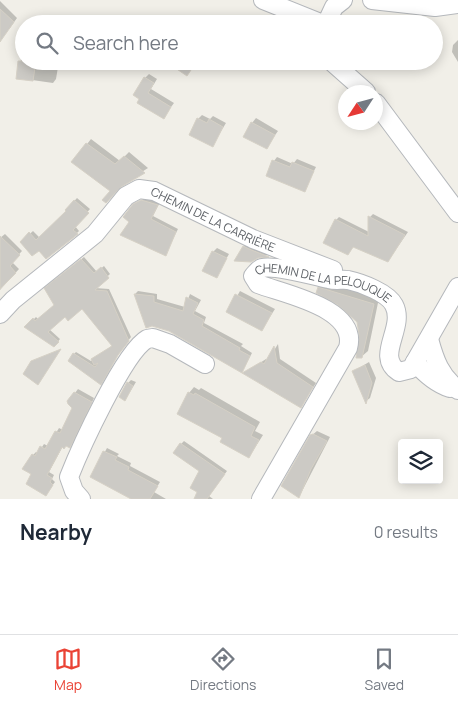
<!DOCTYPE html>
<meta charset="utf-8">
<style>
body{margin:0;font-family:Manrope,sans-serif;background:#f6f6f7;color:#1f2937}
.controls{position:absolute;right:15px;bottom:15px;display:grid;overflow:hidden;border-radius:5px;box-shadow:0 2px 12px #0003}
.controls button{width:45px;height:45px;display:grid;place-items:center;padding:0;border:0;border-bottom:1px solid #e0e1e3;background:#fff;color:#1f2937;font:25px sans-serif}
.compass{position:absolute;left:338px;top:85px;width:45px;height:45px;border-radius:50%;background:#fff;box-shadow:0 2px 12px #0003;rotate:234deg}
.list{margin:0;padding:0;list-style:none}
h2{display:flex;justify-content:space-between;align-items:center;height:65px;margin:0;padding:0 20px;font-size:21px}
h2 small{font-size:16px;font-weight:400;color:#747a83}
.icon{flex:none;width:28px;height:28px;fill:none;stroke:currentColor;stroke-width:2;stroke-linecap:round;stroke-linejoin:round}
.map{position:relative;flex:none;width:458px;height:499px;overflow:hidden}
.search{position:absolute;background:#fff;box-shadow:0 2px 12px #0003;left:15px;right:15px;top:15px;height:55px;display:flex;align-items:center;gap:12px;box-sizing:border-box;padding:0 18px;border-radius:28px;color:#747a83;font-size:19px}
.sheet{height:135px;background:#fff}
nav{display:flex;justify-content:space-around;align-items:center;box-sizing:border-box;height:70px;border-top:1px solid #e0e1e3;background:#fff;font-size:14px;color:#747a83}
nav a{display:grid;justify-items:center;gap:2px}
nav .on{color:#ea4335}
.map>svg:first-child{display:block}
</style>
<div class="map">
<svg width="458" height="499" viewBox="0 0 458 499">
<rect width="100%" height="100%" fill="#f1efe8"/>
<!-- shadow -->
<path fill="#0003" d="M0,1l17,17 -7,10h-10z
M458,40v22l-6,-10 1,-7z
M24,42v19h35l-3,18 -3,4 -35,-5z
M149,74l8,5 -6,10 23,14 -11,15 -24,-15 6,-25z
M202,115l8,4 3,-3 13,7 -14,23 -14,-27z
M256,118l22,13 -12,17 -14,-25z
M91,139l29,22 9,-9 19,16 -27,17 -48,-23z
M277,157l16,7 4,-5 19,8 -12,24 -30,-30z
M77,198l13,11 -15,17 4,5 -2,2 -38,16 -18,-7 12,-11 7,7 28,-27 -2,-1z
M145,198l15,4 -7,14 25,13 -13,26 -43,-20 8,-13 4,-17z
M373,214l35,18 -20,29 -34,-15 -6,8 -12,-34 3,-3 30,15 1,-15z
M5,234l17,17 -10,11 7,7 -19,21v-52z
M247,243l24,10 -3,2 -10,2 -14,-10z
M217,248l12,6 -13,23 -3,-25z
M84,257l13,15 7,-6 6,8 -15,14 14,1 22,48 -11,14 -17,30 -29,-27 2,-2 15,9 22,-16 -31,-38 -17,8 -16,14 11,10 -4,5 -30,-17 10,-10 2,2 17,-14 -7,-19z
M325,282l54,16 -11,53 -7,6 -3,-35 -39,-34z
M138,291l19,3v5l28,8 5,-13 11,6 -6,11 11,6 -2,6 39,21 -2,2 11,7 -8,15 -3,3 -106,-77z
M240,291l35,18 -13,20 -34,-17z
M278,344l2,15 36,24 -15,23 -57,-33 22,-14 2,1z
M369,362l7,16 -6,20 -4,3 -12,-30z
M131,380l5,2 -11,18 3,-17z
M194,387l5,3 2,-2 59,34 -5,9 8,4 -14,22 -60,-64z
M78,389l16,9 -21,45 -3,3h-7l-14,26 5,3 -2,4 3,3 -9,12 -14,-20 1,-19 3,-3 2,1 6,-9 4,2 11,-18 4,2 11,-23 1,-14z
M317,431l13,6 -31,60 12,-61z
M184,441l43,30 -18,25 4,3h-18l4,-8 2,-20 -20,-27z
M107,448l12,6 -2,2 14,7 -1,3 30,16 -6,10 12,7h-32l-42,-23z"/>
<!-- building -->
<path fill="#cccac5" stroke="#d6d1c6" d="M0,9l14,13 -14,20z
M18,61h18l-3,20 -17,-2z
M165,61h32l-10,15z
M144,77l10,6 -6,10 23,14 -7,12 -27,-16 2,-4 -6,-4z
M197,118l10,5 2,-4 14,8 -10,20 -24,-12z
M251,122l24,13 -8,14 -24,-12z
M86,143l29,21 9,-8 21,17 -24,14 -15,16 -4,-3 8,-9 -39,-29z
M272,160l18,7 2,-5 22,9 -9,21 -39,-16z
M74,200l15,13 -16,17 5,4 -32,25 -7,-8 -7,5 -12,-14 9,-10 7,8 30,-29 -1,-1z
M141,200l17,5 -7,14 25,13 -10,24 -46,-21 9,-13 -6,-5 10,-13z
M368,216l37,19 -17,27 -35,-15 -5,8 -25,-12 12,-24 33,17z
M0,236l20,19 -10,11 6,7 -16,16z
M243,246l6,3 20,8 -11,1 -7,4 -17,-1z
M212,251l15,7 -10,20 -15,-7z
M81,259l13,14 7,-6 8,11 -14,12 12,1 22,50 -11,14 -17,30 -33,-24 5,-8 22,14 3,-4 -4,2 -3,-6 21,-13 -30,-37 -14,12 -3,-4 -17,15 11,10 -5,5 -30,-20 9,-9 2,3 19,-16 -10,-17z
M318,287l56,17 -12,54h-6l3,-24 -2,-12 -19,-17 -22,-12z
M134,294l20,2v6l29,9 3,-14 12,6 -5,11 11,6 -2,6 38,22 -1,2 11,6 -8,17 -73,-42 -17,-5 -6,2z
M235,294l37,19 -10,18 -36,-19z
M274,346l3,17 36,24 -12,21 -59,-35 19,-11 3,2z
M61,349l-23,36 -15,-11 8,-13z
M365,365l7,18 -6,21 -14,-33z
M127,382l6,4 -8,15 -6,-4z
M74,392l18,10 -22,46 -4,-2 -2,3 -2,-2 -15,28 5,3 -2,4 3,3 -7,11 -20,-12 5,-10 -9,-5 10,-15 3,2 5,-10 5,3 10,-18 5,2 12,-25 -4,-4 -1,-3z
M188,392l6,3 1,-2 60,34 -4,9 8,4 -10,18 -29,-16 2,-4 -45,-24z
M313,434l14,7 -16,28 -12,29 -18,-12 29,-51z
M180,443l45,31 -18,25h-13l3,-7 -7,-4 9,-17 -26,-18z
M103,451l14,6 -2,3 14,7 -1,3 30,16 -8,13h-19l-41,-22z"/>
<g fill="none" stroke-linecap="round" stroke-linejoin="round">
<!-- street casing -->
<g stroke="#b5b8bc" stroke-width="20">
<g id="street">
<path d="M263,0l60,24"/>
<path d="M372,0l63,7 23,-3"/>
<path d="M326,24l8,-17 9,-7"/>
<path d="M331,61l35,31"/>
<path d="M376,103l82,110"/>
<path id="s1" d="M0,314l13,-14 82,-66 31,-38 13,-7 15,2 99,48 80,31"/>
<path d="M429,339c6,22 11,36 29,51"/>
<path d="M415,362c10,12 20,21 35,26"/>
<path d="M81,499l-7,-8 -5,-14c11,-28 55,-125 78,-138l6,-1 17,6 35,20"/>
<path id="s2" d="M261,499l87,-151c11,-40 -64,-54 -90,-64l-5,-8c3,-3 5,-7 9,-8 14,-3 53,8 67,11 7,2 13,0 19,1 14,3 40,13 46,25 12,23 -20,51 5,67l12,-3 47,-82"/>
</g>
</g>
<!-- street -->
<use href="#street" stroke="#fff" stroke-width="18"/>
</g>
<g text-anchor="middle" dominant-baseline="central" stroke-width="4" stroke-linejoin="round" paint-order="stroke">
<!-- street labels -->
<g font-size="12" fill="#5f6368" stroke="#fff">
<text stroke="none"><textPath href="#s1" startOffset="269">CHEMIN DE LA CARRIÈRE</textPath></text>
<text stroke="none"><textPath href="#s2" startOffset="380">CHEMIN DE LA PELOUQUE</textPath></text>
</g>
</g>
</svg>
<div class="controls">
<button><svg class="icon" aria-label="layers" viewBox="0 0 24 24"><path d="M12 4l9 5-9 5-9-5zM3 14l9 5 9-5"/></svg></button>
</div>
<svg class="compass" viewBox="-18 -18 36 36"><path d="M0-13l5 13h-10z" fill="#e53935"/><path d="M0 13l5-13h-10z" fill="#747a83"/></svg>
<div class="search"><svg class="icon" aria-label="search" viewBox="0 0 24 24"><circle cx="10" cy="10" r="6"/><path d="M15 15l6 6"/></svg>Search here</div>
</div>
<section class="sheet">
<h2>Nearby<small>0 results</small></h2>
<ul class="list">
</ul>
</section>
<nav>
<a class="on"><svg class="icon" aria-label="map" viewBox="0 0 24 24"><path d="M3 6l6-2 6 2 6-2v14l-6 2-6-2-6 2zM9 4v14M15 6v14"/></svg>Map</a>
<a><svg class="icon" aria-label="directions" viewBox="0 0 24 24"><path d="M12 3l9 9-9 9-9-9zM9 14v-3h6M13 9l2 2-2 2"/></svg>Directions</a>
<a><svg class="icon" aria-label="saved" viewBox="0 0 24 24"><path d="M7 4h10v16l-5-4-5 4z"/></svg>Saved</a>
</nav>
